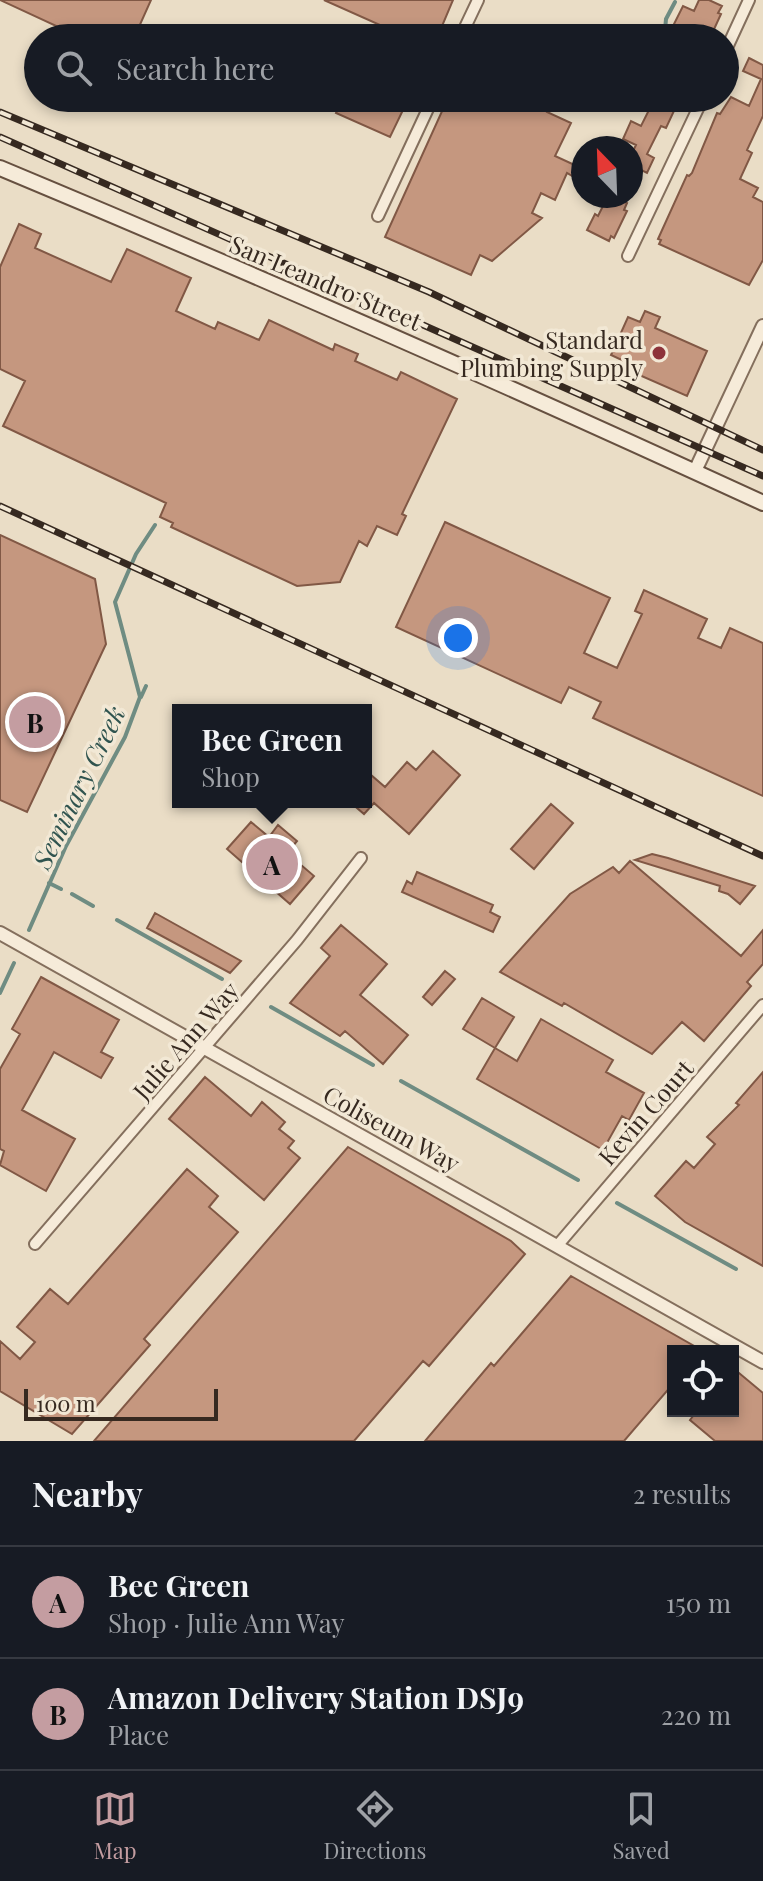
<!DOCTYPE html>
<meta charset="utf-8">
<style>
body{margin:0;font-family:"Playfair Display",serif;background:#242831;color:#f1f3f6}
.controls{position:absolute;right:24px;bottom:24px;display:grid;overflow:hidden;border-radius:0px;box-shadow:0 4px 12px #0003}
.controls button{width:72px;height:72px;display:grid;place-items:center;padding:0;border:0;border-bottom:2px solid #363941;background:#171b24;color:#f1f3f6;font:40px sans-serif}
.compass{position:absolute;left:571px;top:136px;width:72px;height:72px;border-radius:50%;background:#171b24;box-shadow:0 4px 12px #0003;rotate:337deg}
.scale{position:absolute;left:24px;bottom:20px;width:194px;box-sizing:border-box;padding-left:8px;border:4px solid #362920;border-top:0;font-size:22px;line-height:28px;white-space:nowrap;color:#362920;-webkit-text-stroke:6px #f2e8d5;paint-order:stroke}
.you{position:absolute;left:458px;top:638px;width:28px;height:28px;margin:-20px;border:6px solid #fff;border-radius:50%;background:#1a73e8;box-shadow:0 0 0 12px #1a73e833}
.badge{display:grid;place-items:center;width:52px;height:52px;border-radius:50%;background:#c49da1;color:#111;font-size:26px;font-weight:700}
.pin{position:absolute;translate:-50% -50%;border:4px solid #fff;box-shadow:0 2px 8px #0006}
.popup{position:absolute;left:172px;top:704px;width:200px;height:104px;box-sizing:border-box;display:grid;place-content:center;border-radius:0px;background:#171b24;filter:drop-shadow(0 2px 6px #0005);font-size:26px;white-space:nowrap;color:#9ea1a6}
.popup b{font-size:30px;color:#f1f3f6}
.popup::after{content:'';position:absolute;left:50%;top:100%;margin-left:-16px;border:16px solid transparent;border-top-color:#171b24}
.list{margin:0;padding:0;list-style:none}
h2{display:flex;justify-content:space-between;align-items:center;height:104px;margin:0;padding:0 32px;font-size:34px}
h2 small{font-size:26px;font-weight:400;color:#9ea1a6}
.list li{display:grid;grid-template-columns:52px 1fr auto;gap:24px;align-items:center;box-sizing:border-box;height:112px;padding:0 32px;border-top:2px solid #363941}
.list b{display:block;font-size:30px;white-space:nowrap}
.list p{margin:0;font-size:26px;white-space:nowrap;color:#9ea1a6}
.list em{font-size:26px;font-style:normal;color:#9ea1a6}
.icon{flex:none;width:44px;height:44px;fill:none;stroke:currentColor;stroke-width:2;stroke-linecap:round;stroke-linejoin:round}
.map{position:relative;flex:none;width:763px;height:1441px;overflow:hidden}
.search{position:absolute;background:#171b24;box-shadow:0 4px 12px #0003;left:24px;right:24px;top:24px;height:88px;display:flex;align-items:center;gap:20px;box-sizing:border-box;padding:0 28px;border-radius:44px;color:#9ea1a6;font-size:30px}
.sheet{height:328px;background:#171b24}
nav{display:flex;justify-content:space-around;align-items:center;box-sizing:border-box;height:112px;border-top:2px solid #363941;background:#171b24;font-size:22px;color:#9ea1a6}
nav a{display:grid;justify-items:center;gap:4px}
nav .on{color:#c49da1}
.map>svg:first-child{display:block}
</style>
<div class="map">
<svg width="763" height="1441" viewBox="0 0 763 1441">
<rect width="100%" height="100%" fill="#eaddc6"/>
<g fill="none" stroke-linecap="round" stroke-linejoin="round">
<!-- stream -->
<path stroke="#6f8c82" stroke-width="4" d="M665,30l1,-11 9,-17
M141,697l5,-11
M49,883l12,6
M72,894l21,12
M117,920l105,59
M29,930l37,-84 59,-109 15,-40 -25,-95 21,-48 19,-29
M0,993l14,-30
M271,1007l102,58
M401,1081l177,99
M617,1203l119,66"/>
</g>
<!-- building -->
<path fill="#c5977f" stroke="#815845" stroke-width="2" d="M0,0h151l-17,38h-52z
M324,0h129l-16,38h-28z
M699,0h10l13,6 -4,7 3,1 -11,24h-17l-9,-4 -2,4 -12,-6 13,-26 11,5z
M481,26l28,12h-33z
M749,58l14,7v51l-16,34 5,3 -12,26 18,9 -5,9 10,5v58l-14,25 -90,-41 2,-4 -3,-1 29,-64 2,1 3,-3 25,-60 3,1 11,-17 18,9 12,-27 -18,-8z
M343,98h33l27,12 -13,27 -54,-24z
M448,98h105l-6,14 24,11 -16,33 24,11 -5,10 -7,-4 -12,27 -14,-7 -9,20 10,5 -50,43 -12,-6 -9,20 -86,-38z
M655,98h25l-14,30 -5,-2 -14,28 7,4 -7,15 -16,-8v-10l5,-10 -13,-6 8,-18 10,5z
M608,196l19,7 -3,7 3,1 -13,27 -3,-2 -2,5 -22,-11 8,-16 3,2z
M19,224l22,10 -6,14 76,34 16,-33 64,29 -15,33 39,18 3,-7 41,18 10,-20 64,30 2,-6 23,10 -3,7 42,19 4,-8 56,27 -55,115 4,2 -9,19 -20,-9 -10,20 -8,-5 -19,41 -43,4 -126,-59 2,-4 -13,-6 6,-14 -163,-77 22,-45 -25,-12v-102z
M645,311l15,6 -5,11 52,23 -20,45 -66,-29 3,-6 -13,-6 17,-38 12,5z
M445,522l165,76 -26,55 33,15 25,-54 -7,-3 9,-21 63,29 -9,19 23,10 9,-20 33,15v153l-170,-78 8,-16 -32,-15 -8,16 -165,-76z
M0,535l95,44 11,65 -79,168 -27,-12z
M433,751l27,24 -51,59 -35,-31 -10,11 -14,-12h16v-21l5,-6 14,12 22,-25 9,8z
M551,804l22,19 -39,46 -23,-20z
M251,822l18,15 9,-12 19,16 -10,12 27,23 -24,28 -63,-55z
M652,854l16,4 87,28 -15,18 -12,-10 -9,-3 1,-5 -85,-26z
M630,861l111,95 22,-26v34l-16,18 4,4 -47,55 -22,-19 -30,32 -88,-51 -2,3 -62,-34 70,-78 43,-27 6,6z
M417,872l76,33 -3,7 10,5 -7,15 -91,-40 5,-11 5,3z
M155,913l86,48 -11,12 -83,-45z
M341,925l46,39 -27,31 48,40 -25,29 -38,-33 -5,5 -50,-33 40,-47 -9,-8z
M445,971l10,8 -23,26 -9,-8z
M41,977l78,43 -18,32 12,6 -12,20 -47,-26 -32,58 53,29 -29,52 -46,-26 4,-14 -4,-2v-80l20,-35 -8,-5z
M482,998l32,19 -19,31 -32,-19z
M541,1019l72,41 -7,12 38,21 -15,27 -7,-4 -19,34 -126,-71 18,-31 22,13z
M763,1072v194l-78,-44 -30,-26 31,-35 8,7 21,-24 -8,-7 32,-32 -3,-2z
M205,1077l46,39 11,-14 23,20 -6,7 15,12 -6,7 12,10 -36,42 -95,-81z
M348,1147l163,94 14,13 -96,112 -6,-5 -69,80h-260z
M187,1169l31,27 -9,11 29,25 -94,107 6,6 -78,89 -72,-43v-50l20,18 15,-17 -18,-15 33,-38 18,15z
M571,1276l132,75h-30v33l-49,57h-199l66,-78 3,3z
M733,1368l30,25v48h-48l-25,-21 7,-9h36z"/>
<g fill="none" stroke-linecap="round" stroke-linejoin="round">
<!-- minor casing -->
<g stroke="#846f5d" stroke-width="14">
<path id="minor" d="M460,38l18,-38
M725,52l24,-52
M378,216l55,-118
M628,256l75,-158
M35,1244l262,-304 64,-82
M557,1246l206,-241"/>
</g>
<!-- tertiary casing -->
<g stroke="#846f5d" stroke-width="16">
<path id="tertiary" d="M695,471l68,-145
M0,933l763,429"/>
</g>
<!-- secondary casing -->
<g stroke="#665040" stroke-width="18">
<path id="secondary" d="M0,168c257,107 511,219 763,335"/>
</g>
<!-- minor -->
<use href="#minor" stroke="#f6ebd9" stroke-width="10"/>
<!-- tertiary -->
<use href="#tertiary" stroke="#f6ebd9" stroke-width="12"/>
<!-- secondary -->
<use href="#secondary" stroke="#f6ebd9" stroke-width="14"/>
<!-- rail casing -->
<g stroke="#362920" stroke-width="7">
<path id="rail" d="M0,112l429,180 334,158
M0,137l763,339
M0,506l763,350"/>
</g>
<!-- rail -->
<use href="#rail" stroke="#f2e8d5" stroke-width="4" stroke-dasharray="12" stroke-linecap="butt"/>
</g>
<!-- markers -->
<circle fill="#8e333a" stroke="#f2e8d5" stroke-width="3" cx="659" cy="353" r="8"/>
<g text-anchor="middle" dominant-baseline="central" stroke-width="7" stroke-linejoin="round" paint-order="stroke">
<!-- street labels -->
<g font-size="24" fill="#362920" stroke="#f2e8d5">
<text transform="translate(326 282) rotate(23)">San Leandro Street</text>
<text transform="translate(185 1040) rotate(-49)">Julie Ann Way</text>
<text transform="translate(645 1112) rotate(-49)">Kevin Court</text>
<text transform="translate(392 1128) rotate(29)">Coliseum Way</text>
</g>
<!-- poi labels -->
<g font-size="24" fill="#362920" stroke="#f2e8d5" text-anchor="end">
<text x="643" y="339">Standard<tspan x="643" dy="28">Plumbing Supply</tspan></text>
</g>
<!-- water labels -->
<g font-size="26" font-style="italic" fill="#30544f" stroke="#f2e8d5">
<text transform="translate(78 787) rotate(-64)">Seminary Creek</text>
</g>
</g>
</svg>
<div class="controls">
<button><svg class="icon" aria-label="locate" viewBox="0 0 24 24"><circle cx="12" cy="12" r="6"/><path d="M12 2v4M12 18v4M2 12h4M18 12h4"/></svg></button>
</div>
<svg class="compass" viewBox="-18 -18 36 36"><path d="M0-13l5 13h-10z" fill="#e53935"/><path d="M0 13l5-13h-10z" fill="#9ea1a6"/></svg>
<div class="scale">100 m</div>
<div class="you"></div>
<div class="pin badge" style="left:272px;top:864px">A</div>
<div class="popup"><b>Bee Green</b>Shop</div>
<div class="pin badge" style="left:35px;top:722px">B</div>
<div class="search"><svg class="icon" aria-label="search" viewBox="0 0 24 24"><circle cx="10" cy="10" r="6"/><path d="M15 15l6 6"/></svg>Search here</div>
</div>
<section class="sheet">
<h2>Nearby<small>2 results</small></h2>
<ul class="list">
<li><span class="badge">A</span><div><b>Bee Green</b><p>Shop · Julie Ann Way</p></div><em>150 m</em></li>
<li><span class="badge">B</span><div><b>Amazon Delivery Station DSJ9</b><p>Place</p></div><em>220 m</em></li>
</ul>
</section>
<nav>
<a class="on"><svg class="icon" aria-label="map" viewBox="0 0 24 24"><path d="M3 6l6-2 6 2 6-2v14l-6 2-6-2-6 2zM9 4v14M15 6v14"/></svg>Map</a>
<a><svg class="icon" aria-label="directions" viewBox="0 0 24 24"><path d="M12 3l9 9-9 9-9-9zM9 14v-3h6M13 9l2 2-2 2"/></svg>Directions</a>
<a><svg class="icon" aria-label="saved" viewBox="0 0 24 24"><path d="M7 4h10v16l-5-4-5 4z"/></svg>Saved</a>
</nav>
